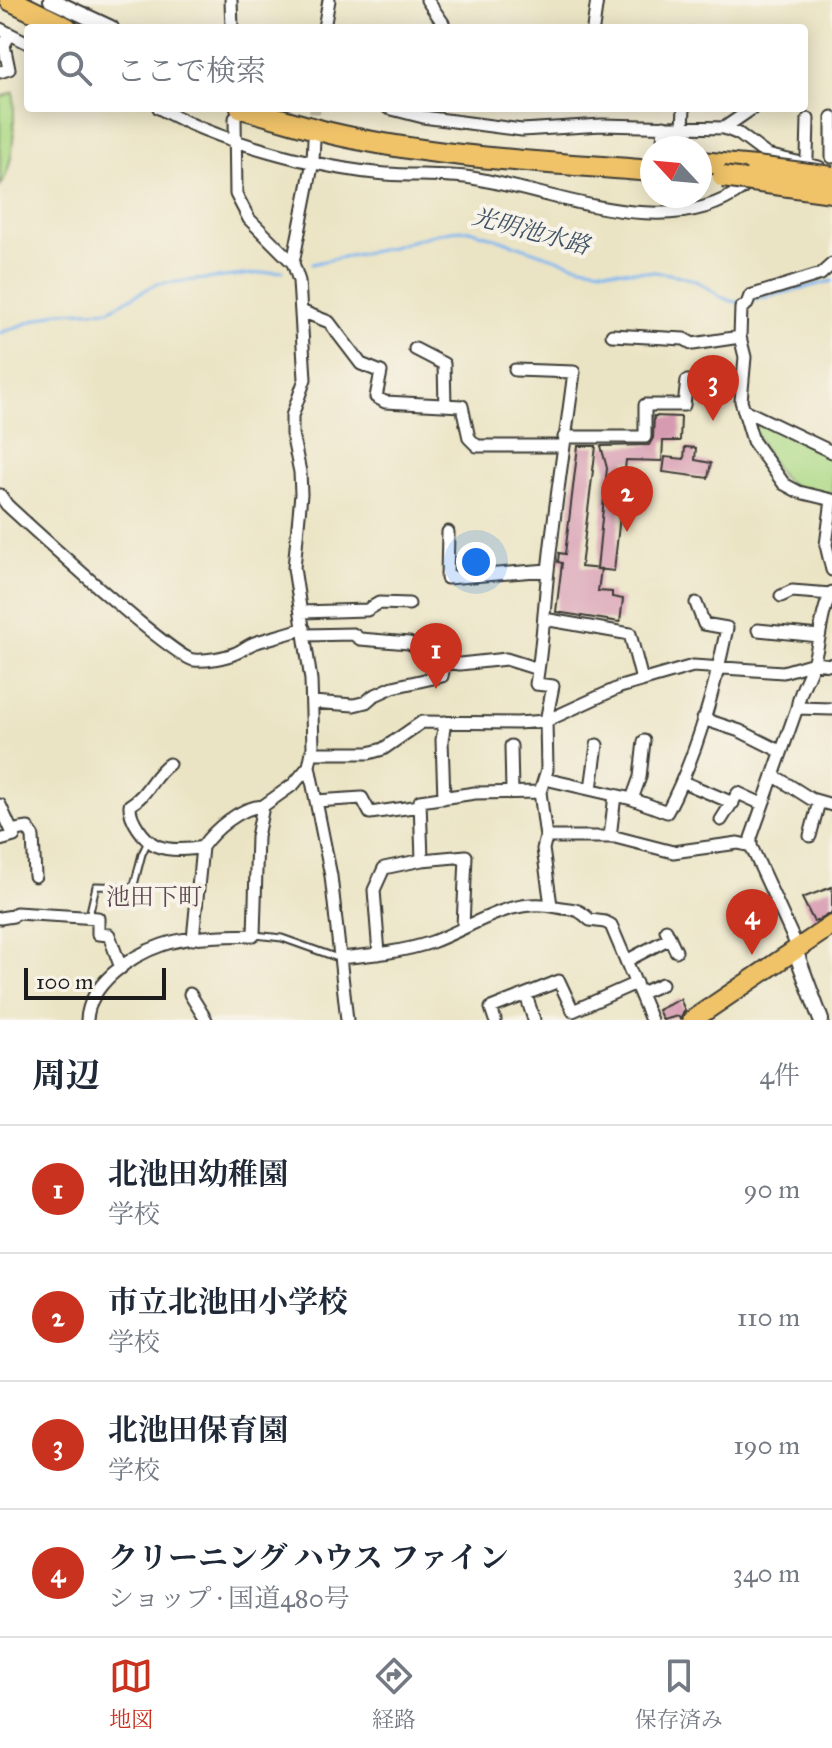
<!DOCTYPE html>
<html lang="ja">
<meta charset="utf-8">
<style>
body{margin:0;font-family:"IM FELL Great Primer","Noto Serif JP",serif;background:#f2f2f3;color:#1f2937}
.compass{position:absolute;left:640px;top:136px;width:72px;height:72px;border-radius:50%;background:#fff;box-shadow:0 4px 20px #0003;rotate:296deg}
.scale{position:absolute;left:24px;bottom:20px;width:142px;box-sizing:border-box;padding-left:8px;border:4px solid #1c1c1c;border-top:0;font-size:22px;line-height:28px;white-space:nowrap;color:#1c1c1c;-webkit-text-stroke:6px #f7f3e8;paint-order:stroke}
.you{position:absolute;left:476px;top:562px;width:28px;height:28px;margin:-20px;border:6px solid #fff;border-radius:50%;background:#1a73e8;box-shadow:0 0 0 12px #1a73e833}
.badge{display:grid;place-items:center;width:52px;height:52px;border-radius:50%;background:#c8321e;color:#fff;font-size:26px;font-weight:700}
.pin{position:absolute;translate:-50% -66px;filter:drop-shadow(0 2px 4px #0008)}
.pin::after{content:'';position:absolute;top:42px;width:28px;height:24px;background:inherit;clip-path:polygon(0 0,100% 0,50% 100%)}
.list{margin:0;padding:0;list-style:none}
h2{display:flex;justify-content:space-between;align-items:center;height:104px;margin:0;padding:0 32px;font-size:34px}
h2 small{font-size:26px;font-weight:400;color:#747a83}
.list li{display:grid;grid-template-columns:52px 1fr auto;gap:24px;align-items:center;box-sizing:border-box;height:128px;padding:0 32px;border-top:2px solid #e0e1e3}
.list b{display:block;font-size:30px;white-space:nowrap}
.list p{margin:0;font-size:26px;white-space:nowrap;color:#747a83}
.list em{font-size:26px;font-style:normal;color:#747a83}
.icon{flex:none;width:44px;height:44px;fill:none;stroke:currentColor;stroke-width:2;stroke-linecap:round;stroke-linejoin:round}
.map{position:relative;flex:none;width:832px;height:1020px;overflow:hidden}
.search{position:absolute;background:#fff;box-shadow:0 4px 20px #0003;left:24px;right:24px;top:24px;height:88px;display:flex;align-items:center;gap:20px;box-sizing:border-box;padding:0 28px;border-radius:8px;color:#747a83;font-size:30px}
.sheet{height:616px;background:#fff}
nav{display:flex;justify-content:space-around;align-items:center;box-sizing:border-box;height:112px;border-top:2px solid #e0e1e3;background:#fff;font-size:22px;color:#747a83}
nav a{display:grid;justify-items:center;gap:4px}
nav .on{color:#c8321e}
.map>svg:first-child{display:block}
</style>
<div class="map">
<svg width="832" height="1020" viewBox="0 0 832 1020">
<rect width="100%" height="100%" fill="#f7f3e8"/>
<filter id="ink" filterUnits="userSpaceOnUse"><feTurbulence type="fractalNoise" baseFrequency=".0125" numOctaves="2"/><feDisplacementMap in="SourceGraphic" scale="16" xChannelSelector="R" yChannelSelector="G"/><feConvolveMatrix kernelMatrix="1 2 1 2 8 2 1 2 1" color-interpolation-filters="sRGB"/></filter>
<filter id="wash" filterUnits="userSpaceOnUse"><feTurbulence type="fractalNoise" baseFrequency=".006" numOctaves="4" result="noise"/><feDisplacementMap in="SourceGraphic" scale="32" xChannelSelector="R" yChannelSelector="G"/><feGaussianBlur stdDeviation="1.8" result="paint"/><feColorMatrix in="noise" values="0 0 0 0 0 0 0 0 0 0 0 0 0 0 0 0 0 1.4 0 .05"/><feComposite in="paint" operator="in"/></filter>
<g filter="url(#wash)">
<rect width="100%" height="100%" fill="#ebe4c4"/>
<!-- park -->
<path fill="#aeda87" stroke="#657b52" stroke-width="2" d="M14,92c0,27 2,72 -14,94v-88z
M755,421l77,36v38c-12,-3 -26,-4 -38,-9 -17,-8 -35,-45 -43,-63z"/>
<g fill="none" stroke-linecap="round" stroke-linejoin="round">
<!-- stream -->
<path stroke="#80b7ef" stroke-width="3" d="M312,264c25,-7 51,-10 76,-16 28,-7 51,-19 81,-18 38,10 75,27 113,36 36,8 76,1 111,14 18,6 29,24 50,22
M750,301l82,-20
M0,333l58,-21 51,-2 47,-26 127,-13"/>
</g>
<g id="blocks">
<!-- building -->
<path fill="#d79bb1" d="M654,416l27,1 -1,24h-17l-1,20 -36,-1 -12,111 -17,-2 10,-101 -6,-22 48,-1 4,-7z
M578,446h18l-15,121 20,2 -3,22 14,1v5l11,2 -3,23 -64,-10 6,-49 -4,-1 1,-9 6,1z
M685,447l11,1 -1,12 16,3 -3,15 -45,-6 2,-15 19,2z
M832,887v26l-18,9 -12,-24z
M680,999l5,11 -5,9 -2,-3 -15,4 -5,-10z"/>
</g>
</g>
<g filter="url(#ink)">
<use href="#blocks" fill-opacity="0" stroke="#3b3a35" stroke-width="2"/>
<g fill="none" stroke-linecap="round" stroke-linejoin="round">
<!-- minor-tunnel -->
<path stroke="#c2bca2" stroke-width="11" stroke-dasharray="11 5.5" stroke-linecap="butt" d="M314,130l1,-22"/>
<!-- service casing -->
<g stroke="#3b3a35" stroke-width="9">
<path id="service" d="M89,916l7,-30 34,1 4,-2 8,-31 7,-15
M255,935l27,3 56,20"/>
</g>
<!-- minor casing -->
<g stroke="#3b3a35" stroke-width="15">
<path id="minor" d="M231,0l1,28
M427,0l16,23 1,5
M324,28l5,-28
M593,28l4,-28
M0,29l28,14
M0,72l9,-3 -5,-24 6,-11
M159,108c57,33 162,61 227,66 29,2 57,0 86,4 82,13 196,66 271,10 15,-12 18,-13 24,-33
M388,108l35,9 99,13 80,-5 122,3 15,6 28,21 52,12
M832,117v40
M235,118l1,76 13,25 44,44 6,18 6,98 -13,37v18l8,38 1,22 -7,74 17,112 2,67 -4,19 22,110 16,144
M683,127l1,-19
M724,128l29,-20
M663,142l1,-16
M804,163l3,-6 1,-38
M293,263l20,-102 1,-22
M832,264l-11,10 -71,22 -3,8 -6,4 -1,29 5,20 -4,44 12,40 31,43 15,8 33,8
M301,311l28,11 32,42 20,8 -5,25 9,5 77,4 7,32 8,8h86
M612,335l72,4 9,5 47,-7
M415,349l29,15 1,41
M515,370l59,2c-8,63 -18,126 -25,190 -5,41 -6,82 -13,122l17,2 -7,35 1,49 -7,22 6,45 -3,12 8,56
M744,410l88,42
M564,437h81v-32h39l3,-24h56
M0,495l7,10c24,22 168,155 187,155 12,1 30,-2 42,-7 7,-3 13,-9 21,-11 16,-5 31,-8 47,-14
M832,500l-6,45 6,25
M448,532l-1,46 101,-8
M781,596l11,-5 39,3
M301,612l66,-2 12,-7 30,1
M544,619l86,15 12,46
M758,630l61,6
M305,635l48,-1 7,5 49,4 36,19 15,2 46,-5 32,10
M312,702l42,3 12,-3 7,-6 20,-9 49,-11 3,-14
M797,708l35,1
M703,719l37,12 40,20
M511,746l1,46
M312,753h57l14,-4 39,-27 95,1 29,-2 74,-34 73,-21 90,6 31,-9 18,2
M169,764c-16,11 -21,31 -39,41 -1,14 14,35 27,41 12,5 33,4 45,1
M773,775l38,24 21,6
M545,779l87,20 35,13c30,-57 47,-121 60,-184l-23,-4 -8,-21
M683,782l50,21
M591,789l6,-44
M444,798l-2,-58 3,-18
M632,799l8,-22 4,-36
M316,801l46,-3 8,15 50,-7
M0,805l14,31
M721,820l17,-27 24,11
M810,836l9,-34
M546,837h69l58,15 65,-9 13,3
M610,837l5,-42
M0,840l14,-4 2,-6 12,-2 5,9 2,39
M422,860l44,-4 -3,71
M0,918l13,-2 3,-3 82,5v16l11,1 12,33
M666,930l10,21
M193,939l9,-92c12,-17 38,-40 61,-41
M795,950v-8l-44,-96v-8l46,-130c3,-21 12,-29 17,-48 7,-22 6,-47 18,-68
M379,954l-5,-64 10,-22 38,-8 -2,-59 55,-8 65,-1
M340,958c30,-3 63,-6 92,-16 41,-15 79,-46 125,-35 18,4 18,-1 33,13l15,2 6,3 40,95
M626,961l44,-23
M641,993l21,-9
M190,994l16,26
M526,995l8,25
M87,1020c2,-36 43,-64 75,-75 29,-10 63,-9 92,-10l3,-98 6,-31 31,-22 15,-18
M495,1020l-4,-12 68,-27 14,30 63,-28"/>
</g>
<!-- tertiary casing -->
<g stroke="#3b3a35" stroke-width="18">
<path id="tertiary" d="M51,0l60,28
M795,950l26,70"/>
</g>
<!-- trunk casing -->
<g stroke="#3b3a35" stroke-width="22">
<path id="trunk" d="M692,1020l140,-95"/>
</g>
<!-- motorway casing -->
<g stroke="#3b3a35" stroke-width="24">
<path id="motorway" d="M10,0l57,28
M241,108c30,8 59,17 89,25 105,25 215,29 322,38
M700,162l56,5"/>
</g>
<!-- service -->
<use href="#service" stroke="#fff" stroke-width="5"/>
<!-- minor -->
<use href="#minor" stroke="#fff" stroke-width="11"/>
<!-- tertiary -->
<use href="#tertiary" stroke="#fff" stroke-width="14"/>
<!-- trunk -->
<use href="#trunk" stroke="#f0c369" stroke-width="18"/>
<!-- motorway -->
<use href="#motorway" stroke="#f0c369" stroke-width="20"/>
<!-- motorway-bridge casing -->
<g stroke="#3b3a35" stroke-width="24" stroke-linecap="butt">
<path id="motorway-bridge" d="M756,167l76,10
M723,177l109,15"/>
</g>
<!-- motorway-bridge -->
<use href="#motorway-bridge" stroke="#f0c369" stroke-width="20"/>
</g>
</g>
<g text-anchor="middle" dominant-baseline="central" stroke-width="8" stroke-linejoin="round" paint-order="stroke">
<!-- water labels -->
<g font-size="24" font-style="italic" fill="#3f5266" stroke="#f7f3e8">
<text transform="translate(531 231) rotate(15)">光明池水路</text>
</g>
<!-- neighbourhood labels -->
<g font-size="24" fill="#5d4850" stroke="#f7f3e8">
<text x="154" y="897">池田下町</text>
</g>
</g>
</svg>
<svg class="compass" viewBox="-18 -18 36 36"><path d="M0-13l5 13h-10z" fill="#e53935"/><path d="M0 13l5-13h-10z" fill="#747a83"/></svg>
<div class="scale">100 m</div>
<div class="you"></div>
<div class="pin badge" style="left:436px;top:689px">1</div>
<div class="pin badge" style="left:627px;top:532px">2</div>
<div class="pin badge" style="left:713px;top:421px">3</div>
<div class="pin badge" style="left:752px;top:955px">4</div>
<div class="search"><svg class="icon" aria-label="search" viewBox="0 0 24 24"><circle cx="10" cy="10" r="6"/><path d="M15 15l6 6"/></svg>ここで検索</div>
</div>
<section class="sheet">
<h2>周辺<small>4件</small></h2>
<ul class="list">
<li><span class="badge">1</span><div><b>北池田幼稚園</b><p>学校</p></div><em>90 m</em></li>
<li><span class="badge">2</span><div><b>市立北池田小学校</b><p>学校</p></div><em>110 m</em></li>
<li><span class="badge">3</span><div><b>北池田保育園</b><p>学校</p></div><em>190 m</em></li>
<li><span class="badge">4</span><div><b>クリーニング ハウス ファイン</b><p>ショップ · 国道480号</p></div><em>340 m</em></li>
</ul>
</section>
<nav>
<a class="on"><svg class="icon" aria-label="map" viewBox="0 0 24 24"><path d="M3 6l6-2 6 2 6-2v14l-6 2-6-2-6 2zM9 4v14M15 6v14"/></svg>地図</a>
<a><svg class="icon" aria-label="directions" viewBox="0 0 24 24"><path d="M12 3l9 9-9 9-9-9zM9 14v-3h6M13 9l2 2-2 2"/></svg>経路</a>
<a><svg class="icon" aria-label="saved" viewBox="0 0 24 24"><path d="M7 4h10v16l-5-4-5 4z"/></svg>保存済み</a>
</nav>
